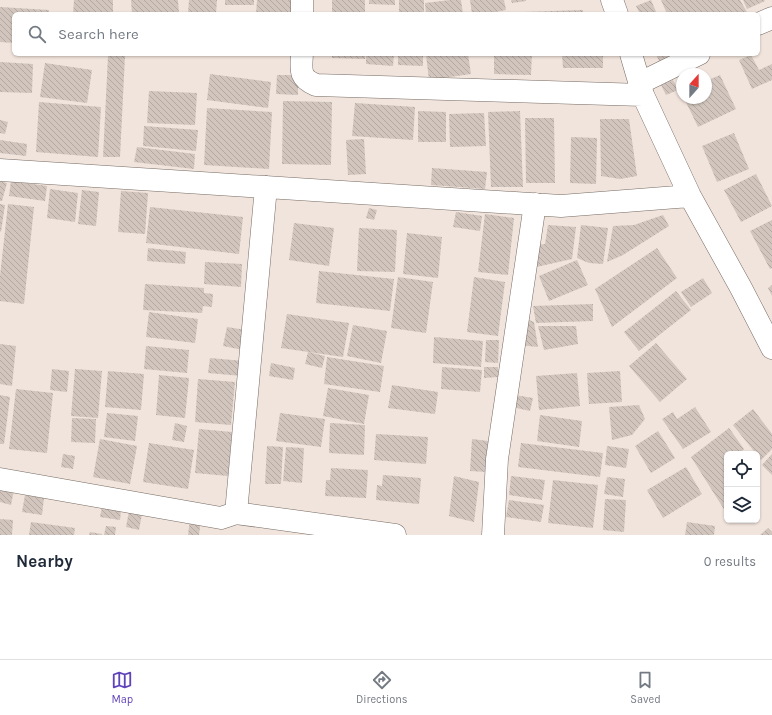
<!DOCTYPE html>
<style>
body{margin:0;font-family:Karla,sans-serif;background:#f6f6f7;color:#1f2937}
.controls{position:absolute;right:12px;bottom:12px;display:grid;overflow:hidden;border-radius:6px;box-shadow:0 1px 3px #0004}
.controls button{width:36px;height:36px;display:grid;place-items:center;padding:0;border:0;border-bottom:1px solid #e0e1e3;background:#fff;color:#1f2937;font:20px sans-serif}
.compass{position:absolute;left:676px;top:68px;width:36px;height:36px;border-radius:50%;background:#fff;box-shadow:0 1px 3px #0004;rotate:21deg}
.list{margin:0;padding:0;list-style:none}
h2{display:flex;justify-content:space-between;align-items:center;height:52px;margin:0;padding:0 16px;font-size:17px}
h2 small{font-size:13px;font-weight:400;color:#747a83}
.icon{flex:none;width:22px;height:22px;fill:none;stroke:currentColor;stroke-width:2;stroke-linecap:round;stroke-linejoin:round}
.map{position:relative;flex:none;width:772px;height:535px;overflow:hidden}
.search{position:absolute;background:#fff;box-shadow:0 1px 3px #0004;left:12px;right:12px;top:12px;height:44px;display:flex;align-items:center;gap:10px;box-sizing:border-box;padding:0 14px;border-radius:6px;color:#747a83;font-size:15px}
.sheet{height:124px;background:#fff}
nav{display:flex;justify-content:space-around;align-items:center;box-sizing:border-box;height:56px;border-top:1px solid #e0e1e3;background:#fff;font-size:11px;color:#747a83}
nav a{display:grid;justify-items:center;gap:2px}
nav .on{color:#6043bb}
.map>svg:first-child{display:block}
</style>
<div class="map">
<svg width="772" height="535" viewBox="0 0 772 535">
<defs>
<pattern id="building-back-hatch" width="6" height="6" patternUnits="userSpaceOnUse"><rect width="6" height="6" fill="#d1c5bd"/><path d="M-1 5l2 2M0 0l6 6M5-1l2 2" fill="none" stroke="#b4a9a2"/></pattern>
</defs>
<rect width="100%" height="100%" fill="#f1e4dc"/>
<!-- building -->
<path fill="url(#building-back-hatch)" d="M74,0h39v14h-40z
M131,0h47l1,14h-47z
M189,0h28l-1,14h-28z
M225,0h29v5h-29z
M257,0h37v14h-38z
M332,0h33v14h-33z
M369,0h26v5l-26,-1z
M399,0h25v14h-25z
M450,0h11l2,14h-37l-1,-11z
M470,0h34l2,10 -21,4h-13z
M511,0h15v1l-14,2z
M651,0l6,14h-17l-4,-8z
M661,0h79l8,14h-81z
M743,0h21l1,1 -18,8z
M0,7l49,3v4h-35v29l-14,-1z
M583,10v4h-59v-2z
M332,54h33v5l-33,-1z
M366,54h28l-1,12 -27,-2z
M398,54h25v12l-25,-1z
M432,54h36l3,20 -42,6 -3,-25z
M494,54h38l-1,21 -37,-1z
M562,54h41v14h-40z
M656,54h17l-14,7z
M751,55l8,15 13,-6v16l-20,9 -13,-29z
M108,56h17l-5,101h-17z
M0,62l33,2 -1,29 -32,-1z
M45,63l47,7 -5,33 -47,-6z
M210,74l61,8 -3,26 -61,-8z
M277,75h21v20l-22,-1z
M720,75l16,34 -38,18 -14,-29h22v-17z
M673,80l5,10 -12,5 -5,-10z
M149,91l48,2 -2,32 -48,-2z
M283,101l49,1 -1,63 -49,-1z
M39,102l62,5 -3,50 -62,-5z
M355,103l60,4 -2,33 -61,-4z
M207,108l65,4 -3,57 -65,-4z
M418,111l28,1v30h-28z
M520,111l3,76h-32l-3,-75z
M484,113l2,33 -36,1 -1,-33z
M525,118h29l1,65h-29z
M600,119h29l8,57 -17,3 -19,-3z
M0,120l8,2 -3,12 -5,-1z
M144,126l54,4 -2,21 -53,-5z
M734,133l15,36 -32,13 -15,-36z
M571,137l26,1 -1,46 -26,-1z
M364,139l2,35 -18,1 -2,-35z
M0,140l27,4 -1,12 -26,-3z
M137,147l58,7 -1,15 -60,-7z
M432,168l55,4 -2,17 -54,-4z
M756,174l16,32 -31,16 -17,-32z
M0,181l7,2 -5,18h-2z
M11,181l36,5 -2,15 -36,-5z
M50,189l28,4 -3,29 -28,-4z
M82,190l17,2 -3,34 -18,-2z
M121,191l27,2 -3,41 -27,-2z
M0,204l5,1 -4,27 -1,-1z
M8,204l26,3 -10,97 -24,-3v-25z
M150,207l93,10 -4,37 -93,-11z
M369,208l8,2 -3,10 -8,-2z
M456,212l26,4 -2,15 -27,-4z
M485,214l29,4 -6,57 -30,-3z
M663,215l6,11 -46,29 -16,7 6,-36 21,-1z
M772,220v48l-2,1 -20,-38z
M294,223l40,5 -5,38 -40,-6z
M548,225l28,2 -4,32 -40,9 3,-23 10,-1z
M581,225l27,3 -5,36 -14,-1 -12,-5z
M359,228l38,2 -2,42 -38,-1z
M407,233l35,4 -4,41 -35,-4z
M148,248l38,4 -1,12 -38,-3z
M657,248l20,30 -65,49 -17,-38z
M577,260l11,25 -39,16 -10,-25z
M205,262l37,2 -1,23 -37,-3z
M319,271l75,8 -4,32 -74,-8z
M398,277l35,5 -7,51 -35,-5z
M474,277l31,5 -7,54 -31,-4z
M703,278l9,15 -21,14 -10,-15z
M145,284l59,4v5l9,1 -1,13 -9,-1 -1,7 -59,-3z
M772,285v11l-4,-8z
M676,291l15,19 -52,41 -15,-19z
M593,304v17l-57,2 -3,-17z
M149,312l49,7 -3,24 -49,-6z
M287,314l62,9 -6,34 -62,-9z
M524,318l10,4 4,25 -19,-2z
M353,325l34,6 -6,32 -34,-7z
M538,326h38l2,18 -34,6z
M227,327l25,4 -4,20 -25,-5z
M434,337l49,4 -2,26 -48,-4z
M486,340h13l-1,23 -13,-1z
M656,343l31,36 -27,23 -31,-36z
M0,344l16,2 -4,40 -12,-2z
M146,346l43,4 -2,23 -43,-4z
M308,352l17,4 -3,12 -17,-4z
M327,357l57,9 -4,26 -56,-8z
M210,358l34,3 -2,15 -34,-3z
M271,363l24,5 -2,12 -24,-4z
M442,367l40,3 -2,22 -39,-3z
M484,367h14v10l-14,1z
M52,369l17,2 -2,21 -17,-2z
M75,369l27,2 -4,47 -27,-2z
M108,371l36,3 -3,36 -36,-3z
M620,371l2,31 -33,2 -2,-31z
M577,373l3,33 -41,4 -3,-34z
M159,375l30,3 -4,40 -29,-3z
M198,379l37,3 -4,43 -36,-3z
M392,385l46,7 -3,22 -47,-6z
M328,388l41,7 -5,29 -41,-8z
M16,389l37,4 -6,60 -38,-4z
M0,395l10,2 -6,47h-4z
M515,395l18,3 -3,13 -18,-4z
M639,405l6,14 -13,16 -20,5 -3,-33z
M695,407l16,25 -28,17 -21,-30 11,-7 4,7z
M753,409l19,25v15l-11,11 -28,-35z
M107,413l31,3 -3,25 -31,-4z
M280,413l45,6 -4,28 -45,-6z
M540,415l42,6 -3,26 -42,-6z
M72,418l24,1 -1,24 -24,-1z
M175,423l12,3 -3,16 -12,-2z
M330,423l35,2 -1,30 -35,-2z
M729,428l15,21 -5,5h-12v60l-36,-57z
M199,429l33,3 -4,44 -33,-3z
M658,431l17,27 -24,15 -16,-27z
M376,434l52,3 -2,27 -52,-4z
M100,439l37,7 -7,38 -37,-7z
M472,439l16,2 -2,31 -16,-1z
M149,443l45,7 -6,39 -45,-7z
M521,443l82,10 -3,24 -82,-10z
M267,446l16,1 -2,37h-16z
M607,446l22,3 -3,19 -21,-3z
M286,447l18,1 -2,35 -19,-2z
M63,454l12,2 -2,13 -12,-2z
M772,454v21l-10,-10z
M686,467l16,27 -39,24 -16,-28z
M331,468l37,2 -2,28 -41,-2 1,-16h4z
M383,475l38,3 -2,26 -43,-4 1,-15 5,1z
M454,476l25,6 -5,40 -25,-6z
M511,476l34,4 -3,20 -33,-5z
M607,477l18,2 -2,18 -19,-3z
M553,480l45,5 -5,43 -45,-5z
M0,487l14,3 -3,15 -11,-3z
M25,495l19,3 -2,17 -20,-3z
M605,499l21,1 -2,32 -21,-2z
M509,500l35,5 -3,17 -35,-5z
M102,507l19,4 -1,9 -20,-3z
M129,511l13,3 -3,16 -13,-3z
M0,519l13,1 -1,15h-12z
M190,519l11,1 -2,15h-11z
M31,522l44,6 -1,7h-45z
M687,522l28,4 -1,9h-29z
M106,526l10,1 -1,8h-11z
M768,528l4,4v3h-12z
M90,532l12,2v1h-13z"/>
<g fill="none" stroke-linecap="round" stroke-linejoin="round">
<!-- street casing -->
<g stroke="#766b64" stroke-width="23">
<path id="street" d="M612,0l5,14
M302,14v-14
M758,24l14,-6
M302,54c-1,16 -3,24 14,31l327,10
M631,54l12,41 47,101 51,92 31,60
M640,83l59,-29
M0,170l561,36 129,-10
M0,479l221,39 15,-5 159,22
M236,513l30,-326
M493,535l4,-76 38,-255"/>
</g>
<!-- street -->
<use href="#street" stroke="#fff" stroke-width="22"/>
</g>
</svg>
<div class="controls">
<button><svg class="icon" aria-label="locate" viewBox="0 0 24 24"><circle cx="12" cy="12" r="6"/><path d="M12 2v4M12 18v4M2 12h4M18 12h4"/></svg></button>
<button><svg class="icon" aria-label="layers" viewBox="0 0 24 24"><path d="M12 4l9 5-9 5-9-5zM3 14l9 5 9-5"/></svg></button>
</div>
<svg class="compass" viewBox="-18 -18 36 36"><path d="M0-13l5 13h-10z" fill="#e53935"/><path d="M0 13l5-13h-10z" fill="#747a83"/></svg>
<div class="search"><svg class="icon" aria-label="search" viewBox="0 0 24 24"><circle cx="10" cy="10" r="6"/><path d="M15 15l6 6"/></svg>Search here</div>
</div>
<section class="sheet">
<h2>Nearby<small>0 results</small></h2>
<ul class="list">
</ul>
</section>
<nav>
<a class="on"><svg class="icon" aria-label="map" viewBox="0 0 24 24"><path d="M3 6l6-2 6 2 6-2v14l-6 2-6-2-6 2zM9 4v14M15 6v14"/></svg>Map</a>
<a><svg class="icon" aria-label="directions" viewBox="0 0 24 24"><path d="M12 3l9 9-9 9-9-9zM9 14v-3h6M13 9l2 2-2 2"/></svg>Directions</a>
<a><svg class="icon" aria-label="saved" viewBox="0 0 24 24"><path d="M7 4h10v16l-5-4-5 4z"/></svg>Saved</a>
</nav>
